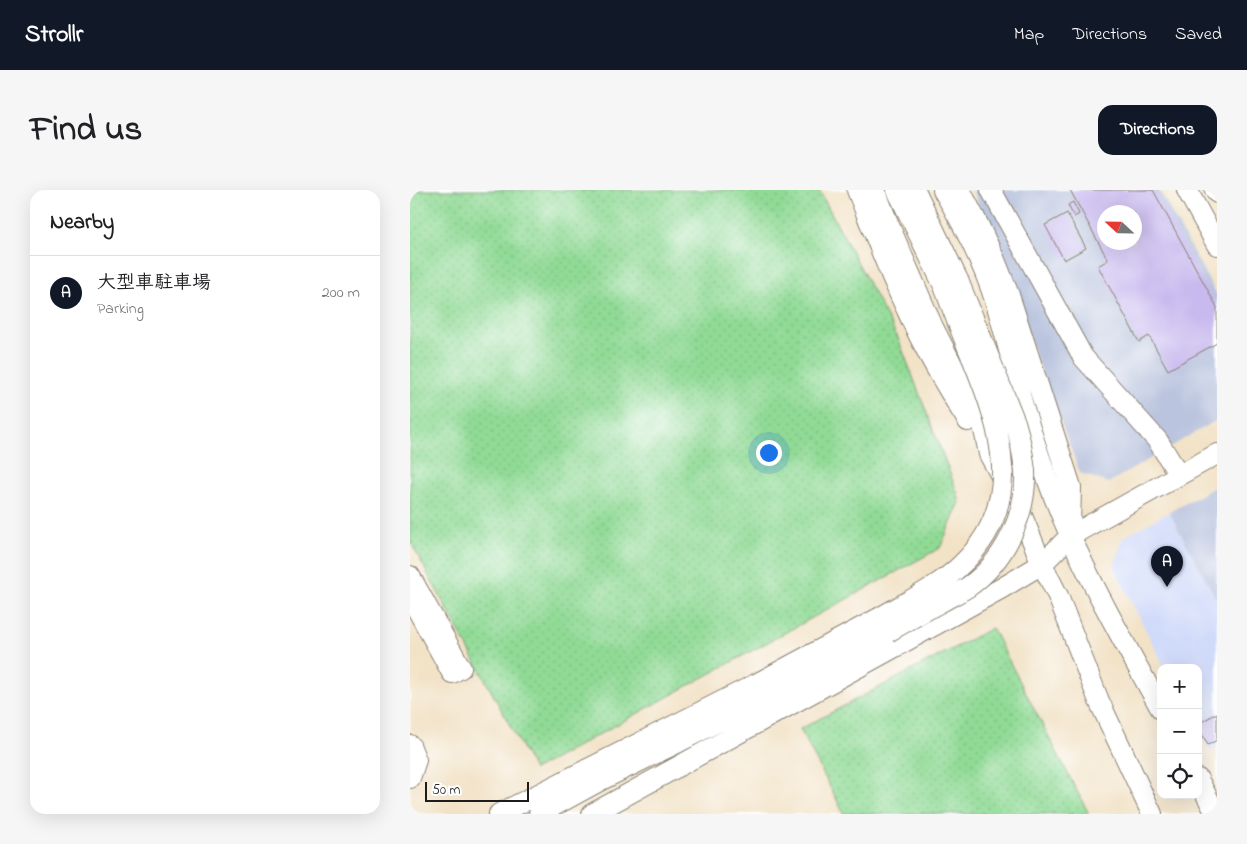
<!DOCTYPE html>
<meta charset="utf-8">
<style>
body{margin:0;font-family:"Indie Flower","Klee One",sans-serif;background:#f6f6f6;color:#202124}
.controls{position:absolute;right:15px;bottom:15px;display:grid;overflow:hidden;border-radius:10px;box-shadow:0 5px 20px #0002}
.controls button{width:45px;height:45px;display:grid;place-items:center;padding:0;border:0;border-bottom:1px solid #e0e0e0;background:#fff;color:#202124;font:25px sans-serif}
.compass{position:absolute;left:687px;top:15px;width:45px;height:45px;border-radius:50%;background:#fff;box-shadow:0 5px 20px #0002;rotate:292deg}
.scale{position:absolute;left:15px;bottom:12px;width:104px;box-sizing:border-box;padding-left:5px;border:2px solid #1c1c1c;border-top:0;font-size:14px;line-height:18px;white-space:nowrap;color:#1c1c1c;-webkit-text-stroke:4px #fff;paint-order:stroke}
.you{position:absolute;left:358px;top:262px;width:18px;height:18px;margin:-12px;border:4px solid #fff;border-radius:50%;background:#1a73e8;box-shadow:0 0 0 8px #1a73e833}
.badge{display:grid;place-items:center;width:32px;height:32px;border-radius:50%;background:#111827;color:#fff;font-size:16px;font-weight:700}
.pin{position:absolute;translate:-50% -41px;filter:drop-shadow(0 1px 2px #0008)}
.pin::after{content:'';position:absolute;top:26px;width:18px;height:15px;background:inherit;clip-path:polygon(0 0,100% 0,50% 100%)}
.list{margin:0;padding:0;list-style:none}
h2{display:flex;justify-content:space-between;align-items:center;height:65px;margin:0;padding:0 20px;font-size:21px}
h2 small{font-size:16px;font-weight:400;color:#757577}
.list li{display:grid;grid-template-columns:32px 1fr auto;gap:15px;align-items:center;box-sizing:border-box;height:75px;padding:0 20px;border-top:1px solid #e0e0e0}
.list b{display:block;font-size:19px;white-space:nowrap}
.list p{margin:0;font-size:16px;white-space:nowrap;color:#757577}
.list em{font-size:16px;font-style:normal;color:#757577}
.icon{flex:none;width:28px;height:28px;fill:none;stroke:currentColor;stroke-width:2;stroke-linecap:round;stroke-linejoin:round}
.map{position:relative;flex:none;width:807px;height:624px;overflow:hidden;border-radius:15px}
header{display:flex;align-items:center;gap:30px;box-sizing:border-box;height:70px;padding:0 25px;background:#111827;color:#fff}
header strong{font-size:24px}
nav{display:flex;gap:28px;margin-inline-start:auto;font-size:18px}
.intro{display:flex;align-items:center;justify-content:space-between;box-sizing:border-box;height:120px;padding:0 30px}
h1{margin:0;font-size:35px}
.button{padding:12px 22px;border-radius:15px;background:#111827;color:#fff;font-size:18px;font-weight:700}
main{display:flex;gap:30px;padding:0 30px}
aside{flex:1;background:#fff;border-radius:15px;box-shadow:0 5px 20px #0002}
.map>svg:first-child{display:block}
</style>
<header>
<strong>Strollr</strong>
<nav><a>Map</a><a>Directions</a><a>Saved</a></nav>
</header>
<div class="intro"><h1>Find us</h1><a class="button">Directions</a></div>
<main>
<aside>
<h2>Nearby<small></small></h2>
<ul class="list">
<li><span class="badge">A</span><div><b>大型車駐車場</b><p>Parking</p></div><em>200 m</em></li>
</ul>
</aside>
<div class="map">
<svg width="807" height="624" viewBox="0 0 807 624">
<defs>
<pattern id="grass-dots" width="8" height="8" patternUnits="userSpaceOnUse" patternTransform="scale(1.25)"><rect width="8" height="8" fill="#90da95"/><path d="M2 2h.1M6 6h.1" fill="none" stroke="#7cba80" stroke-width="1.8" stroke-linecap="round"/></pattern>
</defs>
<rect width="100%" height="100%" fill="#fff"/>
<filter id="ink" filterUnits="userSpaceOnUse"><feTurbulence type="fractalNoise" baseFrequency=".02" numOctaves="2"/><feDisplacementMap in="SourceGraphic" scale="10" xChannelSelector="R" yChannelSelector="G"/><feConvolveMatrix kernelMatrix="1 2 1 2 8 2 1 2 1" color-interpolation-filters="sRGB"/></filter>
<filter id="wash" filterUnits="userSpaceOnUse"><feTurbulence type="fractalNoise" baseFrequency=".0096" numOctaves="4" result="noise"/><feDisplacementMap in="SourceGraphic" scale="20" xChannelSelector="R" yChannelSelector="G"/><feGaussianBlur stdDeviation="1.12" result="paint"/><feColorMatrix in="noise" values="0 0 0 0 0 0 0 0 0 0 0 0 0 0 0 0 0 1.4 0 .05"/><feComposite in="paint" operator="in"/></filter>
<g filter="url(#wash)">
<rect width="100%" height="100%" fill="#f2e2c6"/>
<!-- built -->
<path fill="#d0daf9" d="M759,322l48,88v147l-7,4 -12,-21v-62h-33l-51,-101 9,-30z"/>
<!-- industrial -->
<path fill="#bac4de" fill-rule="evenodd" d="M562,0h187l58,105v125l-109,63 -28,-10 -101,-268zM694,22h30v30h-30z
M807,296v114l-48,-88z"/>
<!-- grass -->
<path fill="url(#grass-dots)" stroke="#567b58" d="M0,0h409l79,148 58,151 4,13 -20,46 -406,222 -124,-229z
M582,438l97,186h-245l-44,-85z"/>
<g id="blocks">
<!-- building -->
<path fill="#c8b9ee" fill-rule="evenodd" d="M660,0h83l64,117v36l-49,27 -19,-34 -10,6 -41,-76 10,-6zM694,22h30v30h-30z
M663,12l6,12 -5,3 -6,-12z
M657,23l19,35 -22,12 -19,-35z
M807,523v27l-9,5 -10,-18v-3z"/>
</g>
</g>
<g filter="url(#ink)">
<use href="#blocks" fill-opacity="0" stroke="#877f71" stroke-width="1"/>
<g fill="none" stroke-linecap="round" stroke-linejoin="round">
<!-- minor casing -->
<g stroke="#877f71" stroke-width="22">
<path id="minor" d="M447,0c16,40 31,81 50,120 17,39 38,75 61,111
M465,0l13,33 45,104 50,98 6,29 31,57 22,53 16,32 41,105 53,113
M487,0l47,96
M505,0l43,90
M533,0c21,35 39,71 52,110 10,31 17,63 25,95 8,29 18,58 28,86 29,80 72,154 113,228
M550,0l18,34 17,36 14,35 62,192 -1,40
M581,0l92,167 75,84 21,34
M777,0l30,55
M805,0l2,3
M0,386l51,92 -9,5 -42,-77
M0,555l6,15 -6,18
M788,589l18,35
M89,624l257,-130 123,-66
M129,624l64,-35 76,-37 96,-50 113,-60
M182,624l410,-226 40,-24 28,-28 147,-82"/>
</g>
<!-- minor -->
<use href="#minor" stroke="#fff" stroke-width="20"/>
<!-- minor-bridge casing -->
<g stroke="#877f71" stroke-width="22" stroke-linecap="butt">
<path id="minor-bridge" d="M469,428c27,-16 61,-32 83,-54 63,-60 40,-133 11,-204 -10,-24 -20,-49 -29,-74
M478,442c17,-10 35,-20 53,-30 9,-5 19,-10 27,-15 36,-25 59,-72 57,-116 -2,-17 -5,-33 -10,-49l-57,-142"/>
</g>
<!-- minor-bridge -->
<use href="#minor-bridge" stroke="#fff" stroke-width="20"/>
</g>
</g>
</svg>
<div class="controls">
<button>+</button>
<button>−</button>
<button><svg class="icon" aria-label="locate" viewBox="0 0 24 24"><circle cx="12" cy="12" r="6"/><path d="M12 2v4M12 18v4M2 12h4M18 12h4"/></svg></button>
</div>
<svg class="compass" viewBox="-18 -18 36 36"><path d="M0-13l5 13h-10z" fill="#e53935"/><path d="M0 13l5-13h-10z" fill="#757577"/></svg>
<div class="scale">50 m</div>
<div class="you"></div>
<div class="pin badge" style="left:757px;top:397px">A</div>
</div>
</main>
